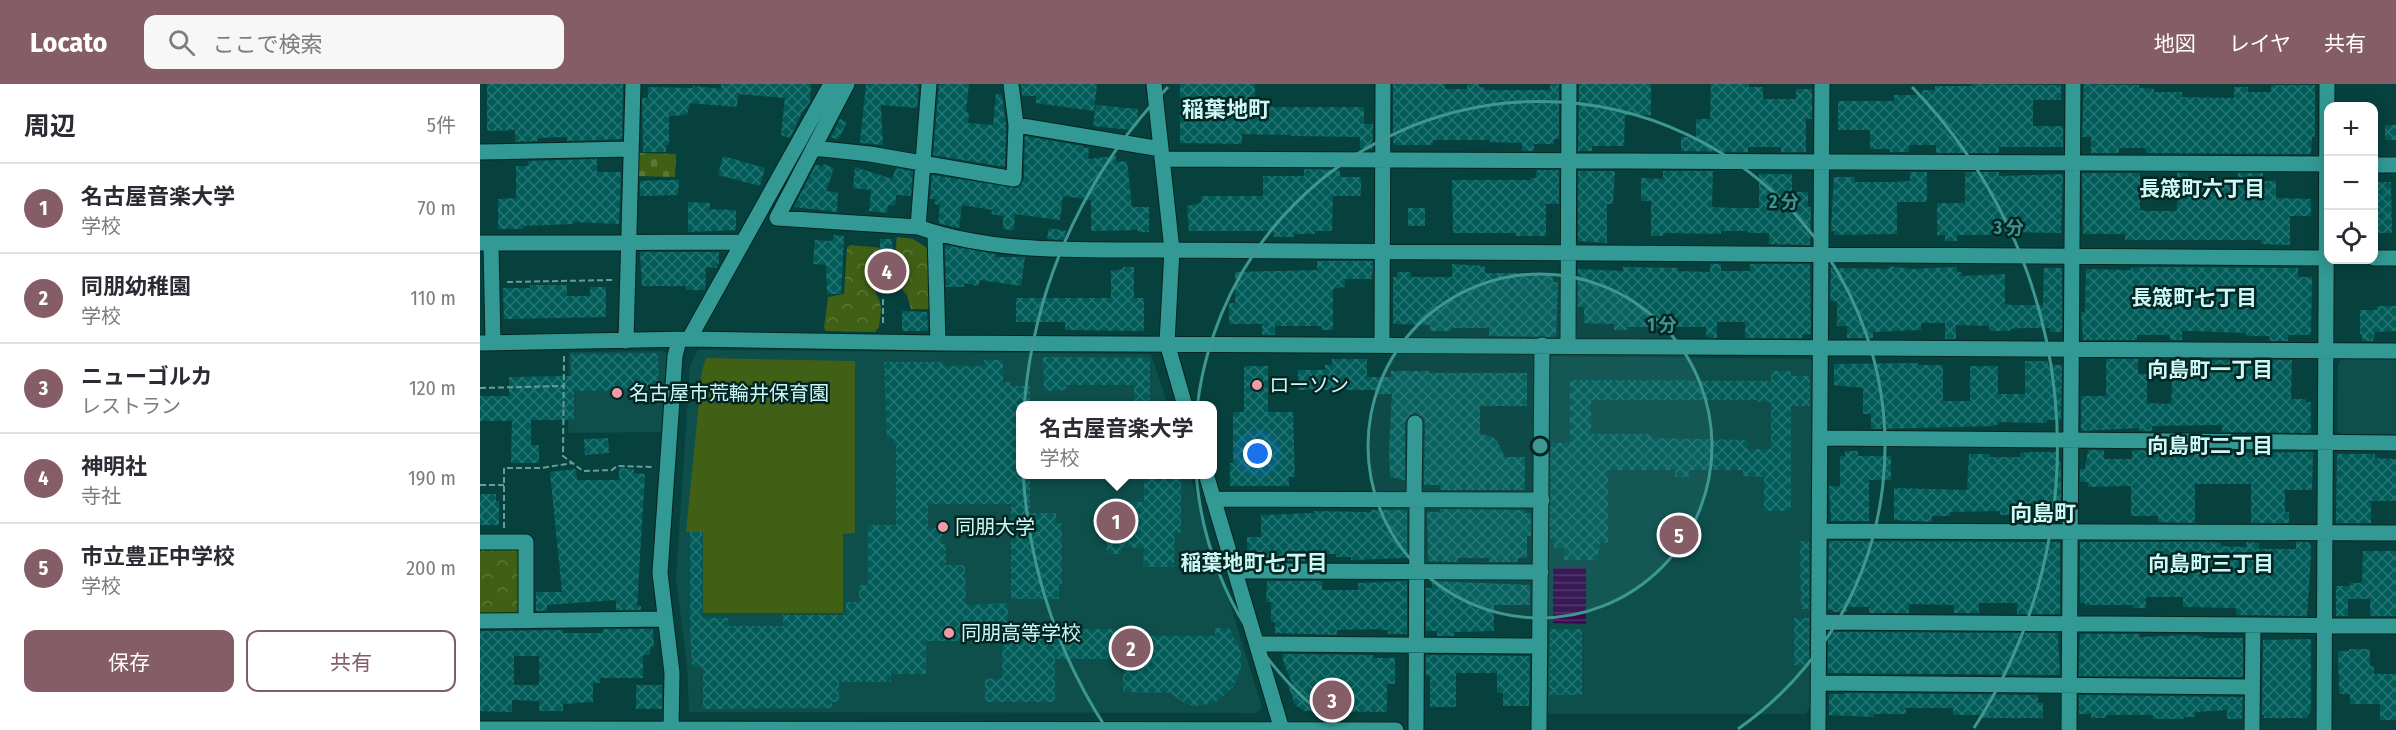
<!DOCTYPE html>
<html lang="ja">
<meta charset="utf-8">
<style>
body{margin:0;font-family:"Fira Sans Condensed","Noto Sans JP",sans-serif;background:#f7f7f7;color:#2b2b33}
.controls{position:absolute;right:18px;top:18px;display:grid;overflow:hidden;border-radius:12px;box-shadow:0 3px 15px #0003}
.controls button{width:54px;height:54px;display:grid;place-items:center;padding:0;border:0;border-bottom:2px solid #e1e1e2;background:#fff;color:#2b2b33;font:30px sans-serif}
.you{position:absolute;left:778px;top:370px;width:21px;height:21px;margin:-15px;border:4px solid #fff;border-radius:50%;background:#1a73e8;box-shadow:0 0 0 9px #1a73e833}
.badge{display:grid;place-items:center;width:39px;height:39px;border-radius:50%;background:#855d67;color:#fff;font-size:20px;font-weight:700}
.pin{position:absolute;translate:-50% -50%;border:3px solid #fff;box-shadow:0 2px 6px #0006}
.popup{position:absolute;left:536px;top:317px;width:201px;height:78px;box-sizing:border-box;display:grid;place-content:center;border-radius:12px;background:#fff;filter:drop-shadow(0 2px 4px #0005);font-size:20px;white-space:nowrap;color:#7c7c81}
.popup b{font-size:22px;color:#2b2b33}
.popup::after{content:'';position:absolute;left:50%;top:100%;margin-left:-12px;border:12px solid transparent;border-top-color:#fff}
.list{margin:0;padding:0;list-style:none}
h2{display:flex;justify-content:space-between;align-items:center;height:78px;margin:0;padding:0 24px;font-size:26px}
h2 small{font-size:20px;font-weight:400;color:#7c7c81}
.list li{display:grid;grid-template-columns:39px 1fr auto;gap:18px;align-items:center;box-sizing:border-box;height:90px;padding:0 24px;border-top:2px solid #e1e1e2}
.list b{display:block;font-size:22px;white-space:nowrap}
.list p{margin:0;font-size:20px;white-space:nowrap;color:#7c7c81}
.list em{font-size:20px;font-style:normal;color:#7c7c81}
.actions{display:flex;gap:12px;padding:18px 24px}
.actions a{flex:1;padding:14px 0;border:2px solid #855d67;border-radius:12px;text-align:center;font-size:21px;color:#855d67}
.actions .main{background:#855d67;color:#fff}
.icon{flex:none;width:33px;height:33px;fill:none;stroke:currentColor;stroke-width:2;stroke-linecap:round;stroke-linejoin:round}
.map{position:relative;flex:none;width:1916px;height:646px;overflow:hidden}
header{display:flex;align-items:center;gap:36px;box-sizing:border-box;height:84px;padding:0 30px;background:#855d67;color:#fff}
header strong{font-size:28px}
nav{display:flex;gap:33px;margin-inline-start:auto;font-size:21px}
.search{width:420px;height:54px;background:#f7f7f7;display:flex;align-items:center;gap:15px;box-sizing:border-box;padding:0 21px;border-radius:12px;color:#7c7c81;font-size:22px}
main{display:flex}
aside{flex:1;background:#fff}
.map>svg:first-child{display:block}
</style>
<header>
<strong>Locato</strong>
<div class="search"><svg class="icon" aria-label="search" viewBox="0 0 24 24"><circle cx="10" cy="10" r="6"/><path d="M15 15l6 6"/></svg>ここで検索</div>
<nav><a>地図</a><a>レイヤ</a><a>共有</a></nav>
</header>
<main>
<aside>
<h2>周辺<small>5件</small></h2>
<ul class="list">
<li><span class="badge">1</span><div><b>名古屋音楽大学</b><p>学校</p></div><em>70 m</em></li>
<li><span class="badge">2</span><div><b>同朋幼稚園</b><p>学校</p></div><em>110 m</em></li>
<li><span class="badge">3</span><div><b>ニューゴルカ</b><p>レストラン</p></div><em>120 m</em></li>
<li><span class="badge">4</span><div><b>神明社</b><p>寺社</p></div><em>190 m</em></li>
<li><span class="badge">5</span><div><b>市立豊正中学校</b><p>学校</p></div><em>200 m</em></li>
</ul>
<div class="actions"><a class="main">保存</a><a>共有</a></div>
</aside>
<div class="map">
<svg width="1916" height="646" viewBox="0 0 1916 646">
<defs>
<pattern id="forest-crowns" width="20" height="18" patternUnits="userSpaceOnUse" patternTransform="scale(1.5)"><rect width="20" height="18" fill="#406016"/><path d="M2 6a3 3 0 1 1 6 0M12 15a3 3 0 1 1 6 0" fill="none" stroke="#5a7838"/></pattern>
<pattern id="cemetery-stones" width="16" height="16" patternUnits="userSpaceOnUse" patternTransform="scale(1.5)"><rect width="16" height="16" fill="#406016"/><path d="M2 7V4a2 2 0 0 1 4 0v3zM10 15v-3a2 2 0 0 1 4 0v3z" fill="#5a7838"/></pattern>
<pattern id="water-rules" width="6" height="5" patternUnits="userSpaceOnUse" patternTransform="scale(1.5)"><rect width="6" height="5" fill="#380a4f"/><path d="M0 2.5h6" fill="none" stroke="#542e69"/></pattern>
<pattern id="building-cross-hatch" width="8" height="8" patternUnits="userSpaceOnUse" patternTransform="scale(1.5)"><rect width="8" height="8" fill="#015c59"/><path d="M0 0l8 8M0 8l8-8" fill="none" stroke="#257471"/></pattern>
</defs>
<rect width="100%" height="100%" fill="#07413e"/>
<!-- built -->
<path fill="#0e4f4c" d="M218,266l453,4 17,51 -148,1v68l170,1 72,232 -6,6 -567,-1 -2,-47 -11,-86 14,-214z
M183,267l5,2 -5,79 -95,1 1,-81z
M1072,272l258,3 4,4 -4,344 -4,7h-256l-5,-4 3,-348z
M1864,272l52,1v77h-54l-5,-4 1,-66z"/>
<!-- grass -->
<path fill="#406016" d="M226,274l149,3v172l-12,1v79h-140v-81h-17l16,-161z"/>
<!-- forest -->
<path fill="url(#forest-crowns)" d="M417,153l16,2 14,9 3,60 -2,1h-17l-4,-14 -11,-11 1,-28 -2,-2z
M370,161l32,3 -7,43 5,11 1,8 -2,17 -4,5 -49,-1 -2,-3 4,-31 16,-3 3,-46z
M0,462h38l5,5 -2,62h-41z"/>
<!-- cemetery -->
<path fill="url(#cemetery-stones)" d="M157,69l39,1 -1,23 -39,-1z"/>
<!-- water -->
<path fill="url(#water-rules)" d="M1073,484h33v56l-33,-1z"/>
<!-- building -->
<path fill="url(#building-cross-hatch)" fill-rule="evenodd" d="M7,0h136l-1,55 -55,2v-4l-30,1 1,3 -23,1v-12l-28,1z
M241,0h90l-1,18 -8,10 -12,26 -9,-3 4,-37 -47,-4 -1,13 -47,-4 -3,12 -18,1v29h-3v7h-23l-1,-54h6v-11l45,1v-2l28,3z
M386,0h53l-2,24 -36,-3 2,40 -23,-2z
M459,0h30l-3,28 3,1 -1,10 25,2 3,-31 6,1 4,31 -1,41 -72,-12z
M541,0h76l-3,27 -58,-8v-7h-14z
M700,0h75v23h109v17h9l-1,25 -12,-1v-11l-70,-1v-1l-48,-1v10l-62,-1z
M913,0h52v5h22v-5h12v3h5v3h66v-6h9v55h-5v5h-20v7h-12v-8l-32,-1v-2h-57v5h-37l-3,-2z
M1099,0h72v31h-26l-1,31h-32v5h-14z
M1231,0h38v3h14v12h33v-10h16v30h-6v33h-25v-5h-33v5l-67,-1v-14h15v-18h14z
M1492,0l89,1v15h-28v26h30v21h-64v6h-63v-8h-27v7h-19v-3h-20v-19h-32v-29h56v-6h28v-5h13v-4h37z
M1604,0l55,1v3l15,1v3h28v5l52,1v-11h14v5h22l2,-7h43v52h-3l-1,17 -165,-1v-5h-27v5h-28v-16h-9z
M616,21l42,4 -1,18 -5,-1v4l-39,-4z
M360,35l7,3 -9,18 -7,-3z
M1905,41h11v15h-11z
M545,52l58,10v2h6l-1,11 28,-3v6l11,-1 5,46h17v25h-11v-2l-47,1v-31l-28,-4 -3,24 -45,-6 -1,16 -11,-1v-13l-12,-2 1,-4 -30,-5 -3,23 -21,-5 2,-18 -5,-1v-5h-5l2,-24 85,13 7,-9z
M243,72l42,12 -5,18 -42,-11z
M117,75v13h24l-2,52 -46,-2v2l-50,2v3h-25v-30l18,-1v-32h12v-5z
M336,80l6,3 1,-3 11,4 -8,23 12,1 -1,20 -43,-5z
M375,83l37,12 4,-11 17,3 -2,25 -15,-1 -1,11 -7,-1 -1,8 -18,-2 2,-21 -18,-2z
M824,85l36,1v7h21v19h-28l-1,35h-17v3h-21v3h-21v-6h-84l-2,-25 14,-3v-7h62v-20h41z
M1056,86h23v34h-13v32h-30v-3h-63l-1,-53h78v-2h6z
M1098,87h37l-2,33h-6v39l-29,-2z
M1183,87h50l-1,36 22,1h25v-34h33v18h16v15h3l-1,38 -41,-1v-11h-21v-2h-27v3l-58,-1v3h-12v-35h-10v-23l22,1z
M1430,88h17v30h-30v32l-63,1v-4h-3l3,-54h21v5h38l17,-1z
M1485,88h34v4l64,-2 -2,59 -65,-1v3h-39v6h-12v-6h-8v-32h28z
M1606,89h54v37l7,1h30v-38h11v8h50v-8h25v8h13v17l35,1v17h-21v29l-29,-1v-4h-136v-6h-42l-1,-60z
M185,96h14l-1,15 -38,1v-15z
M1893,98h18l1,51h-19z
M208,118l22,1v6l26,1v20l-48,2z
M928,124h17v18h-17z
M569,144l17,3 -2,9 -17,-1z
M353,151l11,1 -3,58h-14l-1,-29 -13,-1 2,-24 15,1 3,-1z
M400,155h12l2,45h-14z
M465,161l51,9 -1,3h30l-4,29 -41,-6 -2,6 -14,-3v4h-18z
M160,168h79v12h-2v4l-11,-1 -1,23h-19v-4h-44z
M837,177h56l-1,18h-27v8l-12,2v41h-12v-4h-46v9h-13v-11h-33v-21h6v-31l82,-2z
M972,180l33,2v7h68v9h5l-2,53 -2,2 -65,-1v-8h-38v3h-21v-6l-37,-1v-47h4v-5h14v5h41z
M1230,180h11v7h29v-7h60l1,70h-8l-1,4h-57v-16h-28v16l-11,-1v-10h-79v3h-13v-6l-30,-1v-16h-6v-38l45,2v-4l55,1v3l32,1z
M1409,182l23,3 45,-2v5h5v4l43,-2v30l5,1h33l1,-37h18v64h-12v-4h-26l-14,1v2h-21v-5l-33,-1v14h-11v-16h-24v7l-48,2v6h-26v-12h-10v-25h-7l1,-33 58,1z
M643,183h11v31h10v33l-79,-1v-8h-49v-24h95v-27l12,-2z
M1673,183l145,1v9h14l-1,58h-23v6h-18l-1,-5h-23v-3l-55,-2h-9v9h-12v-5h-33v5h-54l-2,-28h4l1,-43 45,1v-2z
M50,201h37v11h23v-9h16v30l-102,2 -1,-31h27z
M1897,222h19v25l-21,1 -2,9h-11v-7h-2v-24h17z
M422,227l25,1 1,19h-26z
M178,269l1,37 -85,1v29h-43v25h8v18h-28l1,-42h-32v-25h29v-19l62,-1v-22z
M563,273l107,1v47h-16v-20h-68v5l-22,1z
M852,275h35v18h24v-6h38v2h98v33h-47v28l11,2 6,5 8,16h20v33h-85v-5h-16l1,-62 -2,-5 -7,-5 -6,2 -5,7v58l-15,-3 -1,-26 3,-57h-17v-4h-77v-20h27v-5h7z
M1626,275h32v15h9v29l24,1 2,-44h119l-1,39h15v3h5v31l-89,-1v-7l-70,1v5h-13v-3l-58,3v-35h25z
M504,276h19v22h7v4h20v19h-10v69h10v39h26v10h6v61h-3v15h-48v-95h-83v24h14v16h4v21h19l1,40 42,-2v27l111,-1v7h96v-8h14l12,23v18l-8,18 -17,15 -20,4 -10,-2 -16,-11 -47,-1v-33h-68v43h-70v-23l17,-1v-37h-76v33h-35v8h-52v20h-7v6l-129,1v-42h-11l-2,-38v-97h12v86h26v8h55v-11h63v-13h13v-17h9v-60h28v-80h-2v-6h-7l-3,-77h59v4h41z
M1545,277h23v4h14l-1,55h-14v3l-46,-1 -6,4 -124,3v-15h-8v-26l-29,-3v-21l84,-1v2h25v36h27v-35h28v28h27z
M764,282h24v46h25l2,65h-6v9h-59v-23h3v-51h11z
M1291,287h20v5h19v30h-19v105h-27v-34l-21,-1v-6h-54v7h-14v-7h-67v73h-8l-3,17h-33v-12h-10v-10h-4l1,-95h19v-63l201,1zM1111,316h167v2h13v47h-24v-9l-96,-2v-4h-60z
M128,354l1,15 -24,2 -1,-16z
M1608,366h16v9h28v-9l113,1v2l66,-1 2,1 -1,37h-27v22h4v11h-38v-39h-56v39l-37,-1v-6h-27v-30l-43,1v-5h-8v-13h5z
M1365,367h13v5h33v24h-22v41h-38l-2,-35h11v-30h5z
M1551,368h26v9h3l1,8v47h-26l6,6h-13v-7h-28v-4l-50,1v4h-18v6l-38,-2v-32l73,2 2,-36h21v3h30v-4z
M1857,370h38v4l21,1v42h-25v22h-35z
M139,384l15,1v4l11,1 -8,132h4v4h-25v-10l-69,5v6h-11v-19h26l-12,-120 26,-3 1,11h42z
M664,390h37v59h-6l-1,34h-31l1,-19 -22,-1v7h-15l-2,-52h39z
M0,410h16v7h3v24h-19z
M960,425l85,1v3h6v23h-4v22h-9v4h-29v-4h-31l-1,4 -29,-1 -1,-49h13z
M891,426h36v48l-56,2v-3h-15v-3h-22v3h-9v4h-38l-1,-7h-19v-17h14v-22l53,-2v-2l57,1z
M1320,457h9v68h-8z
M1349,457l231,1v72h-43v-11h-38v10h-25v-8l-45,-1v9h-40v-6h-22v5h-14v-2h-5z
M1600,458h120l22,1v3l24,1v-5l13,1v6h37v-7h12l3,4v10l-4,60 -71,-1v-7l-53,-1v-10h-37v11h-13v-3h-48v-2h-5z
M1883,467h33v65h-26v-17h-22v17h-12v-30h14v-3h12z
M787,497h55v9h36v-7l49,-2v53h-19v-4h-8v-1l-43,1v5l-62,-2v-11h-4v-20h-5z
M952,497l98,4v20h-36v26l-40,1v4h-17v-5h-11v-43h6z
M1314,534h15v47h-15v-29l-2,-3h2z
M123,545h50l1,18h-4v8h-7v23h-43v5h-7v19l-30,2v7h-24v-10l-27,-1v12l-32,-1v-80l83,-1v3h40zM34,572h25v29h-25z
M1070,545h32v66h-33z
M1353,548l225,1 2,42 -232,-2v-40z
M1600,550h60v3l42,-2 21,1v2h40v39l-164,-1z
M1831,555v72l-5,7h-42v-3h-2l1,-75z
M1869,565h21v17h4v8h22v46h-16v-16h-30v-10h-11l-1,-43h11z
M802,570l91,1v3h22v26h-8v28l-83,-1 -9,-6 -7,-20h5l-9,-21z
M946,571l104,1 -1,50h-26v-13h-6v-20h-41v34h-26v-31h-4z
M156,601h26v24h-26z
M1364,609l194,2v8h5v15h-60v-3h-30v-7h-47v6h-32v3l-45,-2v-21h16z
M1599,611l164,2 -1,22h-15v-9l-32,2v5h-11v2h-31v-4h-47v3h-15v-4h-12z"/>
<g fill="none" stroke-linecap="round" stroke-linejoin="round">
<!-- minor casing -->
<g stroke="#052523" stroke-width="17">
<path id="minor" d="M367,0l-70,134 141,9c80,28 169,22 254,23l1156,8
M674,0l18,166 -5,93 18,63
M536,41l145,24
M333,64l57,6 144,25 2,-54 -5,-41
M0,68l151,-3
M682,75l1166,5
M1894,81h22
M438,143l11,-143
M455,149l3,110
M0,159l261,-1
M11,159l2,100
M1894,174h22
M209,255l142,-255
M146,257l7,-257
M0,259l209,-4 249,4 1458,8
M902,260l1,-260
M1088,261l1,-261
M1340,354l576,5
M726,390l76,256
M733,415l329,1
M934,416l1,-77
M1340,447l576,2
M0,458h46v79
M755,487l306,1
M0,537l185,-2
M1339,538l577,4
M777,560l283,2
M1338,599l434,4
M0,645l916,1
M191,646l1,-57 -12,-100 15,-217 4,-16
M936,646l1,-230
M1059,646l3,-385
M1338,646l4,-646
M1589,646l4,-646
M1772,646l1,-105
M1844,646l3,-646"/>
</g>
<!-- path -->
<path stroke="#689c99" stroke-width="2" stroke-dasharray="6 3" stroke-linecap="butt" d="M27,198l105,-2
M403,215v27
M84,272l-1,100 20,15 29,-1 5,-4 35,1
M0,304l83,-2
M0,401h24
M24,444v-60h37l32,-5"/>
<!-- minor -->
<use href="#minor" stroke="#339994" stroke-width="15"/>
</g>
<!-- distance rings -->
<circle cx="1060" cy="362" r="172" fill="#3e9790" fill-opacity=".12"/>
<g fill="none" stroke="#3e9790" stroke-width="3">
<circle cx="1060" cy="362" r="172"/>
<path d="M862 645A345 345 0 1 1 1258 645"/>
<path d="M626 644A517 517 0 0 1 688 3M1432 3A517 517 0 0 1 1494 644"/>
</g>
<!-- markers -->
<g fill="#f39aa7" stroke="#052523" stroke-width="2">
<circle cx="777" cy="301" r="6"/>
<circle cx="137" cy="309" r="6"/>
<circle cx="463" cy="443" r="6"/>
<circle cx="469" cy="549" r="6"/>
</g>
<g text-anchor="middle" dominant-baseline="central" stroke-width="5" stroke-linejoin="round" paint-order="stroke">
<!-- poi labels -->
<g font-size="20" fill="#ccf9f6" stroke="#052523" text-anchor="start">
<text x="789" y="301">ローソン</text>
<text x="149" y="309">名古屋市荒輪井保育園</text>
<text x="475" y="443">同朋大学</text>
<text x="481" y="549">同朋高等学校</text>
</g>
<!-- neighbourhood labels -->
<g font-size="21" font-weight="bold" fill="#ccf9f6" stroke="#052523">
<text x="1722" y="105">長筬町六丁目</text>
<text x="1714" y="214">長筬町七丁目</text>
<text x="1730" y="286">向島町一丁目</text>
<text x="1730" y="362">向島町二丁目</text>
<text x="774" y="479">稲葉地町七丁目</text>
<text x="1731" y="480">向島町三丁目</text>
</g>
<!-- quarter labels -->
<g font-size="22" font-weight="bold" fill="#ccf9f6" stroke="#052523">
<text x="746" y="25">稲葉地町</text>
<text x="1563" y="429">向島町</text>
</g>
</g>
<circle cx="1060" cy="362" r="9" fill="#3e9790" stroke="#052523" stroke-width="3"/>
<g font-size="18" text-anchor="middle" font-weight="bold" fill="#3e9790" stroke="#052523" stroke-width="5" stroke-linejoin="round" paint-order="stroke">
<text x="1304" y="124">2 分</text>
<text x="1529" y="150">3 分</text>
<text x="1182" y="247">1 分</text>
</g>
</svg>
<div class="controls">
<button>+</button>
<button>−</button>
<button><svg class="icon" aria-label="locate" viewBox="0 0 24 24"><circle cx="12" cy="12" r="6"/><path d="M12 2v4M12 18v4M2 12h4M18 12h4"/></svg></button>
</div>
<div class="you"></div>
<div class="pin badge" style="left:636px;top:437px">1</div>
<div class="popup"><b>名古屋音楽大学</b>学校</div>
<div class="pin badge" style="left:651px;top:564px">2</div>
<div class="pin badge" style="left:852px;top:616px">3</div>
<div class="pin badge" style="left:407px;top:187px">4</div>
<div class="pin badge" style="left:1199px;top:451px">5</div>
</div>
</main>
